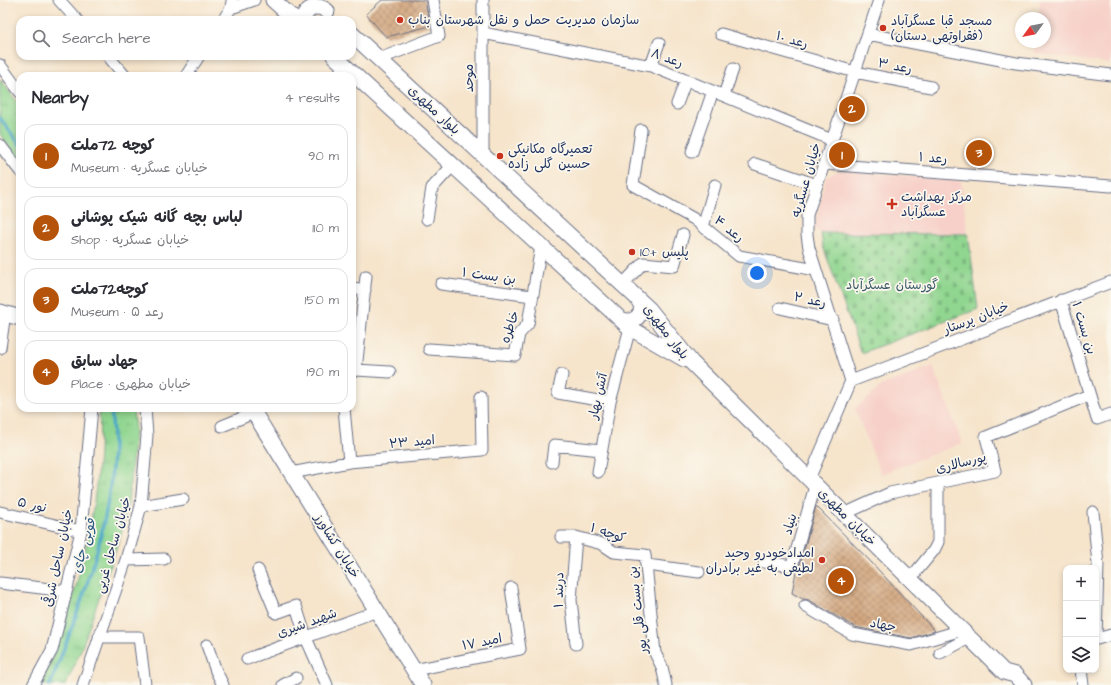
<!DOCTYPE html>
<meta charset="utf-8">
<style>
body{margin:0;font-family:"Architects Daughter","Playpen Sans Arabic",sans-serif;background:#f2f2f3;color:#2b2b33}
.controls{position:absolute;right:12px;bottom:12px;display:grid;overflow:hidden;border-radius:8px;box-shadow:0 2px 6px #0003}
.controls button{width:36px;height:36px;display:grid;place-items:center;padding:0;border:0;border-bottom:1px solid #e1e1e2;background:#fff;color:#2b2b33;font:20px sans-serif}
.compass{position:absolute;left:1015px;top:12px;width:36px;height:36px;border-radius:50%;background:#fff;box-shadow:0 2px 6px #0003;rotate:237deg}
.you{position:absolute;left:757px;top:273px;width:14px;height:14px;margin:-10px;border:3px solid #fff;border-radius:50%;background:#1a73e8;box-shadow:0 0 0 6px #1a73e833}
.badge{display:grid;place-items:center;width:26px;height:26px;border-radius:50%;background:#b45309;color:#fff;font-size:13px;font-weight:700}
.pin{position:absolute;translate:-50% -50%;border:2px solid #fff;box-shadow:0 1px 4px #0006}
.list{margin:0;padding:0;list-style:none}
h2{display:flex;justify-content:space-between;align-items:center;height:52px;margin:0;padding:0 16px;font-size:17px}
h2 small{font-size:13px;font-weight:400;color:#7c7c81}
.list li{display:grid;grid-template-columns:26px 1fr auto;gap:12px;align-items:center;box-sizing:border-box;height:64px;margin:0 8px 8px;padding:0 8px;border:1px solid #e1e1e2;border-radius:12px}
.list b{display:block;font-size:15px;white-space:nowrap}
.list p{margin:0;font-size:13px;white-space:nowrap;color:#7c7c81}
.list em{font-size:13px;font-style:normal;color:#7c7c81}
.icon{flex:none;width:22px;height:22px;fill:none;stroke:currentColor;stroke-width:2;stroke-linecap:round;stroke-linejoin:round}
.map{position:relative;flex:none;width:1111px;height:685px;overflow:hidden}
.search{position:absolute;background:#fff;box-shadow:0 2px 6px #0003;left:16px;top:16px;width:340px;height:44px;display:flex;align-items:center;gap:10px;box-sizing:border-box;padding:0 14px;border-radius:12px;color:#7c7c81;font-size:15px}
.panel{position:absolute;background:#fff;box-shadow:0 2px 6px #0003;left:16px;top:72px;width:340px;height:340px;border-radius:12px}
.map>svg:first-child{display:block}
</style>
<div class="map">
<svg width="1111" height="685" viewBox="0 0 1111 685">
<defs>
<pattern id="grass-tufts" width="24" height="20" patternUnits="userSpaceOnUse"><rect width="24" height="20" fill="#91d690"/><path d="M3 7l-1-3M5 7V3M7 7l1-3M15 17l-1-3M17 17v-4M19 17l1-3" fill="none" stroke="#7cb87f"/></pattern>
<pattern id="cemetery-stones" width="16" height="16" patternUnits="userSpaceOnUse"><rect width="16" height="16" fill="#91d690"/><path d="M2 7V4a2 2 0 0 1 4 0v3zM10 15v-3a2 2 0 0 1 4 0v3z" fill="#7cb87f"/></pattern>
<pattern id="building-cross-hatch" width="8" height="8" patternUnits="userSpaceOnUse"><rect width="8" height="8" fill="#d3a780"/><path d="M0 0l8 8M0 8l8-8" fill="none" stroke="#aa886c"/></pattern>
</defs>
<rect width="100%" height="100%" fill="#fbf7ec"/>
<filter id="ink" filterUnits="userSpaceOnUse"><feTurbulence type="fractalNoise" baseFrequency=".025" numOctaves="2"/><feDisplacementMap in="SourceGraphic" scale="8" xChannelSelector="R" yChannelSelector="G"/><feConvolveMatrix kernelMatrix="1 2 1 2 8 2 1 2 1" color-interpolation-filters="sRGB"/></filter>
<filter id="wash" filterUnits="userSpaceOnUse"><feTurbulence type="fractalNoise" baseFrequency=".012" numOctaves="4" result="noise"/><feDisplacementMap in="SourceGraphic" scale="16" xChannelSelector="R" yChannelSelector="G"/><feGaussianBlur stdDeviation="0.9" result="paint"/><feColorMatrix in="noise" values="0 0 0 0 0 0 0 0 0 0 0 0 0 0 0 0 0 1.4 0 .05"/><feComposite in="paint" operator="in"/></filter>
<g filter="url(#wash)">
<rect width="100%" height="100%" fill="#f6e4cb"/>
<!-- built -->
<path fill="#f7d1c9" d="M1040,0h71v64l-77,-11 2,-11h9v-24h-7z
M839,170l122,11 7,54 -147,-2 -7,-5 12,-50z
M933,366l29,77 -81,31 -26,-65 28,-24z"/>
<!-- grass -->
<path fill="url(#grass-tufts)" stroke="#568277" d="M0,79l20,27v55l-20,-27z
M99,408h34l2,23 -7,72 -7,32 -40,115 -15,35h-25c8,-20 17,-39 23,-59 22,-68 39,-147 35,-218z"/>
<!-- cemetery -->
<path fill="url(#cemetery-stones)" stroke="#568277" d="M821,233l147,1 10,75 -117,44 -38,-107z"/>
<g fill="none" stroke-linecap="round" stroke-linejoin="round">
<!-- stream -->
<path stroke="#4aa7c8" stroke-width="3.5" d="M0,118l20,27
M50,685c29,-75 64,-162 63,-244 0,-11 -1,-22 -2,-33"/>
</g>
<g id="blocks">
<!-- building -->
<path fill="url(#building-cross-hatch)" d="M382,0h43l5,26 -44,11 -20,-23z
M816,506l55,56 64,69 -24,7 -56,-11 -46,-27 -6,-1 -11,-6 4,-21 3,-4z"/>
</g>
</g>
<g filter="url(#ink)">
<use href="#blocks" fill-opacity="0" stroke="#686e84" stroke-width="1"/>
<g fill="none" stroke-linecap="round" stroke-linejoin="round">
<!-- minor casing -->
<g stroke="#686e84" stroke-width="13">
<path id="minor" d="M59,0l18,20
M483,0v155
M231,8l23,-8
M223,20l8,-12 1,-7
M483,33l168,33 181,74
M721,34l134,38 76,15
M868,34l148,29 95,12
M108,56l17,20
M379,59l60,-23 -6,-36
M0,65l20,27
M651,66l8,-23
M186,76l13,-20
M337,76l8,-10
M724,95l9,-26
M677,104l9,-24
M641,130l-8,55 61,34 45,37 77,14
M0,145l20,26
M692,152l21,-61
M755,164l62,21
M824,164l287,22
M427,219l5,-31 21,-23
M703,227l12,-42
M441,284l91,12
M623,284l20,-21 31,3 9,-31
M352,288l13,2
M1061,300l36,119 14,-5
M780,308l53,12
M0,348l5,-35
M429,349l86,6 4,-21 9,-10 13,-78
M356,370l34,2
M352,371l4,-1 10,-94
M562,375l-4,18 52,9
M851,381l260,-99
M344,408l5,54
M222,426l32,-13
M552,462l2,-17 47,5
M598,472l12,-70 20,-74
M291,473l58,-11 133,-12 -1,-53
M809,479l42,-98 -42,-133 -2,-13v-20l72,-215
M141,506l42,-7
M0,512l81,19
M1093,512l5,52 -2,75
M844,514l46,-21 105,-22 -9,-34 103,-42
M561,537h15l26,7 12,8 31,3 10,98 7,14 4,18
M576,537l-5,63 5,44
M126,560l38,-1
M764,562l28,4 23,-80
M647,565l52,7
M258,570l18,43 20,-7 10,32 21,47
M910,579l24,-29 4,-8v-59
M0,583l66,8
M805,606l47,28 59,11 51,-15
M99,637h40l6,48
M1097,639l14,-4
M207,645l9,26 7,14
M940,653l29,-15
M247,659l130,-48
M414,670l106,-21 -9,-61
M1081,670l2,15
M33,685l19,-35 29,-119 11,-123
M83,685l43,-125 15,-54 6,-71 -2,-27
M283,685l13,-7"/>
</g>
<!-- major casing -->
<g stroke="#686e84" stroke-width="17">
<path id="major" d="M273,0l22,20
M303,20c3,-12 14,-17 24,-9
M352,34l297,275 42,53 313,310 11,3 9,10
M334,56l296,272 54,31
M0,312l20,6
M619,318c11,7 22,1 23,-12l-5,-8
M251,408l172,277"/>
</g>
<!-- minor -->
<use href="#minor" stroke="#fff" stroke-width="11"/>
<!-- major -->
<use href="#major" stroke="#fff" stroke-width="15"/>
</g>
</g>
<!-- markers -->
<g fill="#c8321e" stroke="#fbf7ec" stroke-width="1.5">
<circle cx="400" cy="20" r="4"/>
<circle cx="883" cy="28" r="4"/>
<circle cx="500" cy="156" r="4"/>
<path d="M890 198h4v4h4v4h-4v4h-4v-4h-4v-4h4z"/>
<circle cx="632" cy="252" r="4"/>
<circle cx="822" cy="560" r="4"/>
</g>
<g text-anchor="middle" dominant-baseline="central" stroke-width="3.5" stroke-linejoin="round" paint-order="stroke">
<!-- poi labels -->
<g font-size="13" fill="#1b2f5e" stroke="#fbf7ec" text-anchor="start">
<text x="408" y="20">سازمان مدیریت حمل و نقل شهرستان بناب</text>
<text x="891" y="21">مسجد قبا عسگرآباد<tspan x="891" dy="15">(فقراوتهی دستان)</tspan></text>
<text x="508" y="149">تعمیرگاه مکانیکی<tspan x="508" dy="15">حسین گلی زاده</tspan></text>
<text x="901" y="197">مرکز بهداشت<tspan x="901" dy="15">عسگرآباد</tspan></text>
<text x="640" y="252">پلیس +10</text>
<text x="814" y="553" text-anchor="end">امدادخودرو وحید<tspan x="814" dy="15">لطیفی به غیر برادران</tspan></text>
</g>
<!-- street labels -->
<g font-size="13" fill="#1b2f5e" stroke="#fbf7ec">
<text transform="translate(792 40) rotate(16)">رعد ۱۰</text>
<text transform="translate(667 58) rotate(20)">رعد ۸</text>
<text transform="translate(895 66) rotate(11)">رعد ۳</text>
<text transform="translate(469 78) rotate(-90)">موحد</text>
<text transform="translate(434 110) rotate(43)">بلوار مطهری</text>
<text transform="translate(933 158) rotate(4)">رعد ۱</text>
<text transform="translate(806 180) rotate(-74)">خیابان عسگریه</text>
<text transform="translate(729 229) rotate(39)">رعد ۴</text>
<text transform="translate(489 276) rotate(8)">بن بست ۱</text>
<text transform="translate(810 300) rotate(12)">رعد ۲</text>
<text transform="translate(976 318) rotate(-21)">خیابان پرستار</text>
<text transform="translate(510 327) rotate(-71)">خاطره</text>
<text transform="translate(1084 328) rotate(73)">بن بست ۱</text>
<text transform="translate(666 332) rotate(52)">بلوار مطهری</text>
<text transform="translate(598 396) rotate(-77)">آتش بهار</text>
<text transform="translate(412 442) rotate(-5)">امید ۲۳</text>
<text transform="translate(961 463) rotate(-14)">پورسالاری</text>
<text transform="translate(32 505) rotate(13)">نور ۵</text>
<text transform="translate(847 517) rotate(45)">خیابان مطهری</text>
<text transform="translate(790 524) rotate(-74)">بنیاد</text>
<text transform="translate(608 533) rotate(18)">کوچه ۱</text>
<text transform="translate(113 545) rotate(-74)">خیابان ساحل غربی</text>
<text transform="translate(337 546) rotate(58)">خیابان کشاورز</text>
<text transform="translate(58 558) rotate(-78)">خیابان ساحل شرقی</text>
<text transform="translate(559 590) rotate(-89)">دربند ۱</text>
<text transform="translate(638 610) rotate(-97)">بن بست قلی پور</text>
<text transform="translate(307 623) rotate(-20)">شهید شیری</text>
<text transform="translate(883 625) rotate(11)">جهاد</text>
<text transform="translate(482 642) rotate(-11)">امید ۱۷</text>
</g>
<!-- park labels -->
<g font-size="13" fill="#38596a" stroke="#fbf7ec">
<text x="892" y="285">گورستان عسگرآباد</text>
</g>
<!-- water labels -->
<g font-size="14" font-style="italic" fill="#2b5983" stroke="#fbf7ec">
<text transform="translate(84 546) rotate(-74)">قوبی چای</text>
</g>
</g>
</svg>
<div class="controls">
<button>+</button>
<button>−</button>
<button><svg class="icon" aria-label="layers" viewBox="0 0 24 24"><path d="M12 4l9 5-9 5-9-5zM3 14l9 5 9-5"/></svg></button>
</div>
<svg class="compass" viewBox="-18 -18 36 36"><path d="M0-13l5 13h-10z" fill="#e53935"/><path d="M0 13l5-13h-10z" fill="#7c7c81"/></svg>
<div class="you"></div>
<div class="pin badge" style="left:842px;top:155px">1</div>
<div class="pin badge" style="left:852px;top:109px">2</div>
<div class="pin badge" style="left:979px;top:153px">3</div>
<div class="pin badge" style="left:841px;top:581px">4</div>
<div class="search"><svg class="icon" aria-label="search" viewBox="0 0 24 24"><circle cx="10" cy="10" r="6"/><path d="M15 15l6 6"/></svg>Search here</div>
<section class="panel">
<h2>Nearby<small>4 results</small></h2>
<ul class="list">
<li><span class="badge">1</span><div><b>کوچه 72ملت</b><p>Museum · خیابان عسگریه</p></div><em>90 m</em></li>
<li><span class="badge">2</span><div><b>لباس بچه گانه شیک پوشانی</b><p>Shop · خیابان عسگریه</p></div><em>110 m</em></li>
<li><span class="badge">3</span><div><b>کوچه72ملت</b><p>Museum · رعد ۵</p></div><em>150 m</em></li>
<li><span class="badge">4</span><div><b>جهاد سابق</b><p>Place · خیابان مطهری</p></div><em>190 m</em></li>
</ul>
</section>
</div>
